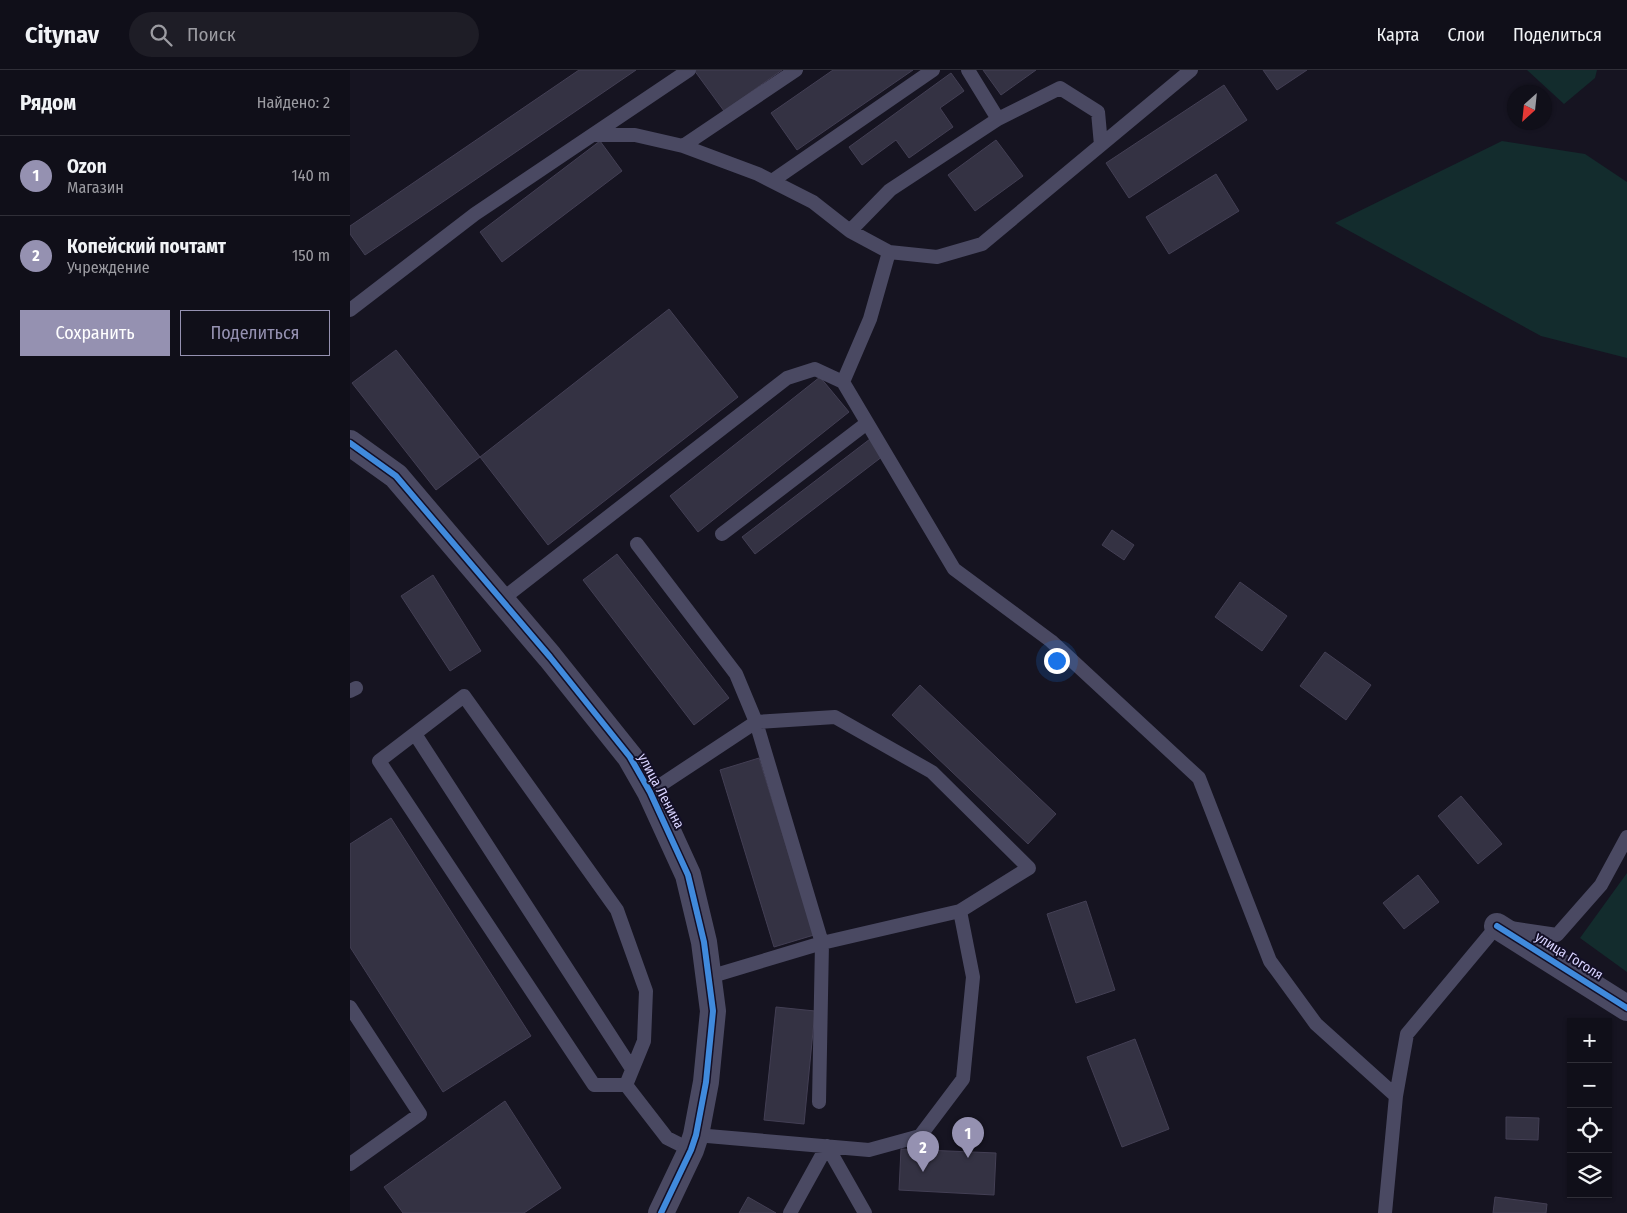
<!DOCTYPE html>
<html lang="ru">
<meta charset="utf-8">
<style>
body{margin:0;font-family:"Fira Sans Condensed",sans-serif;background:#1e1d26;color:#f1f3f6}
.controls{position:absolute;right:15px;bottom:15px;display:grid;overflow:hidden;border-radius:0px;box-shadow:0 1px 4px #0004}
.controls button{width:45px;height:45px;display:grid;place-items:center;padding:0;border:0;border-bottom:1px solid #302f38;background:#100f19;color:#f1f3f6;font:25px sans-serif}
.compass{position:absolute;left:1157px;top:15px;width:45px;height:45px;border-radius:50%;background:#100f19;box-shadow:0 1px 4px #0004;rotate:207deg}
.you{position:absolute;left:706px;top:590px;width:18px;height:18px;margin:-12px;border:4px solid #fff;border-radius:50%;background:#1a73e8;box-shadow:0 0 0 8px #1a73e833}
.badge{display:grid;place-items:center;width:32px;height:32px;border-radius:50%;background:#9591b1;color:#fff;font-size:16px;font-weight:700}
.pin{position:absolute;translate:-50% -41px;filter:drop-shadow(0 1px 2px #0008)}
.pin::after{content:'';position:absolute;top:26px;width:18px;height:15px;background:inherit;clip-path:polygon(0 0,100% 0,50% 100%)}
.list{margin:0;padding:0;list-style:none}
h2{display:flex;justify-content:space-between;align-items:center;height:65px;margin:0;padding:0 20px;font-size:21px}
h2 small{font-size:16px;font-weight:400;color:#9c9ca2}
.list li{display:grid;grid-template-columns:32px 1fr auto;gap:15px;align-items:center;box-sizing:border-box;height:80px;padding:0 20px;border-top:1px solid #302f38}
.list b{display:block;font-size:19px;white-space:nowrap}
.list p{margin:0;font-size:16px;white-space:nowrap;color:#9c9ca2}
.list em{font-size:16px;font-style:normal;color:#9c9ca2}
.actions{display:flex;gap:10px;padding:15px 20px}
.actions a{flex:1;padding:11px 0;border:1px solid #9591b1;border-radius:0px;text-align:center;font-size:18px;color:#9591b1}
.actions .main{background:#9591b1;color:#fff}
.icon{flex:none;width:28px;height:28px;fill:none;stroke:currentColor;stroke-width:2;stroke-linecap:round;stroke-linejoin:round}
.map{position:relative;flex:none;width:1277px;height:1143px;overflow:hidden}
header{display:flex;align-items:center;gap:30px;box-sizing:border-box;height:70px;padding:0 25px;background:#100f19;border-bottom:1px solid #302f38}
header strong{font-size:24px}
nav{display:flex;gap:28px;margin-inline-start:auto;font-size:18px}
.search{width:350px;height:45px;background:#1e1d26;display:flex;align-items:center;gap:12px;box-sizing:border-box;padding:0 18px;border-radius:28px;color:#9c9ca2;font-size:19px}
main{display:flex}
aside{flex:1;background:#100f19}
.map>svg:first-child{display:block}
</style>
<header>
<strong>Citynav</strong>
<div class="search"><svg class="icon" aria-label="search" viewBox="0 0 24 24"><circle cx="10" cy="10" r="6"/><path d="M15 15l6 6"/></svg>Поиск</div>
<nav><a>Карта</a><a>Слои</a><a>Поделиться</a></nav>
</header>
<main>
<aside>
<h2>Рядом<small>Найдено: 2</small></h2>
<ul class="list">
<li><span class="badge">1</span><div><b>Ozon</b><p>Магазин</p></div><em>140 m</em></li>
<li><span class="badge">2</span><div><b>Копейский почтамт</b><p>Учреждение</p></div><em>150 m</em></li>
</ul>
<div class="actions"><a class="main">Сохранить</a><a>Поделиться</a></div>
</aside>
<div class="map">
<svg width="1277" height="1143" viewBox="0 0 1277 1143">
<rect width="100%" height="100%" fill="#161421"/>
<!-- green -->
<path fill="#132c2d" d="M1177,0h70l-2,8 -31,26z
M1152,71l83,13 42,28v176l-86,-22 -206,-113z
M1277,803v99l-47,-34z"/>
<!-- building -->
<path fill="#343243" stroke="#433f54" d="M229,0h57l-271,185 -15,-21v-8z
M344,0h88l-58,41z
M483,0h80l-116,80 -26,-37z
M633,0h53l-35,25z
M913,0h44l-30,20z
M601,3l13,18 -24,17 13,19 -44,31 -13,-18 -34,25 -13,-18z
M874,15l23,35 -118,78 -23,-35z
M646,70l27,36 -48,35 -27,-36z
M250,71l22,30 -120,91 -22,-30z
M866,104l23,37 -70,43 -23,-37z
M319,239l69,88 -190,148 -68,-88z
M46,280l84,107 -44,33 -84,-107z
M470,307l29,35 -151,120 -28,-36z
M520,369l13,17 -128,98 -13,-17z
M762,460l22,15 -10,15 -22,-15z
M267,484l112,144 -35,27 -111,-145z
M83,505l48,76 -31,20 -49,-75z
M890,512l47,34 -25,35 -47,-34z
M975,582l46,33 -25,35 -46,-34z
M570,615l136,129 -28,30 -136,-129z
M409,688l55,177 -40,12 -54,-177z
M1111,726l41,48 -24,20 -40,-48z
M41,748l140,218 -88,56 -93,-145v-103z
M1068,805l21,27 -35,27 -21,-26z
M736,831l29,89 -39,13 -29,-89z
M426,937l39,4 -11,113 -40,-4z
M785,969l34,90 -47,18 -35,-90z
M155,1031l56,87 -37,25h-121l-19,-26z
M1156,1047l33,1 -1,22 -32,-1z
M551,1079l95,4 -2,42 -95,-5z
M398,1127l28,16h-37z
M1145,1127l52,7 -1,9h-53z"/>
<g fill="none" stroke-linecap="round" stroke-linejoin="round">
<!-- lane -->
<path stroke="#4a4962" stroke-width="14" d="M618,0l30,49
M243,65h42l48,11 75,28 55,28 37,29 39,21 48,5 45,-13 209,-174
M333,76l113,-76
M422,111l161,-111
M500,161l40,-41 108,-71 62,-31 38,24 3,33
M0,240l125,-96 214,-144
M493,312l27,-63 19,-67
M372,464l145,-111
M287,474l99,130 20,48 66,221 -3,159
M151,530l286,-222 28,-9 28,13 111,187 97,72 148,137 71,183 46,63 80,72
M0,621l6,-3
M65,664l217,335
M300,722l106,-70 79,-5 97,55 97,96 -69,43 13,66 -10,102 -43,57 -51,14 -173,-15
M359,907l113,-34 138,-32
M0,937l70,107 -70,50
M276,1015h-32l-215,-324 85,-65 153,214 29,81 -2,50 -18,44 41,53 24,12
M477,1076l38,67
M440,1143l37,-67
M1035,1143l11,-117 11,-62 90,-108 60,9 44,-50 26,-48"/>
<!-- street -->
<path stroke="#4a4962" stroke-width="26" d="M0,373l46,33 154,181 80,100 20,35 38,83 16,67 9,69 -7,71 -10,53 -5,15 -30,63
M1147,856l130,82"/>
<!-- cycleway casing -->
<g stroke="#130f26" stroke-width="9">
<path id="cycleway" d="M0,373l46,33 154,181 80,100 20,35 38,83 16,67 9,69 -7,71 -10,53 -5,15 -30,63
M1147,856l130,82"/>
</g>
<!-- cycleway -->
<use href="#cycleway" stroke="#408adc" stroke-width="6"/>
</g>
<g text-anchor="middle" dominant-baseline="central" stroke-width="4" stroke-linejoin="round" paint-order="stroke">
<!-- street labels -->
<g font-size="14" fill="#d9d4ff" stroke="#130f26">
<text transform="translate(311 721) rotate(62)">улица Ленина</text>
<text transform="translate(1219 886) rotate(32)">улица Гоголя</text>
</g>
</g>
</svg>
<div class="controls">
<button>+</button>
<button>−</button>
<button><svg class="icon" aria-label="locate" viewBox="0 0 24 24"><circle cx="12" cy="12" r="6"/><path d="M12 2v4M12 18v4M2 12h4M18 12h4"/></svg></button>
<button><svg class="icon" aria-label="layers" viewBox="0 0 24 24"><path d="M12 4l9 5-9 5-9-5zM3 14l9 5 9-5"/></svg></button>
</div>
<svg class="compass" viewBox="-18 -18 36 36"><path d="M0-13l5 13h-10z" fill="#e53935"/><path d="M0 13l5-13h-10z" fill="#9c9ca2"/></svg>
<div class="you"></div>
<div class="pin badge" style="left:618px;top:1088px">1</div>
<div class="pin badge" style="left:573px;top:1102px">2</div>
</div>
</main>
